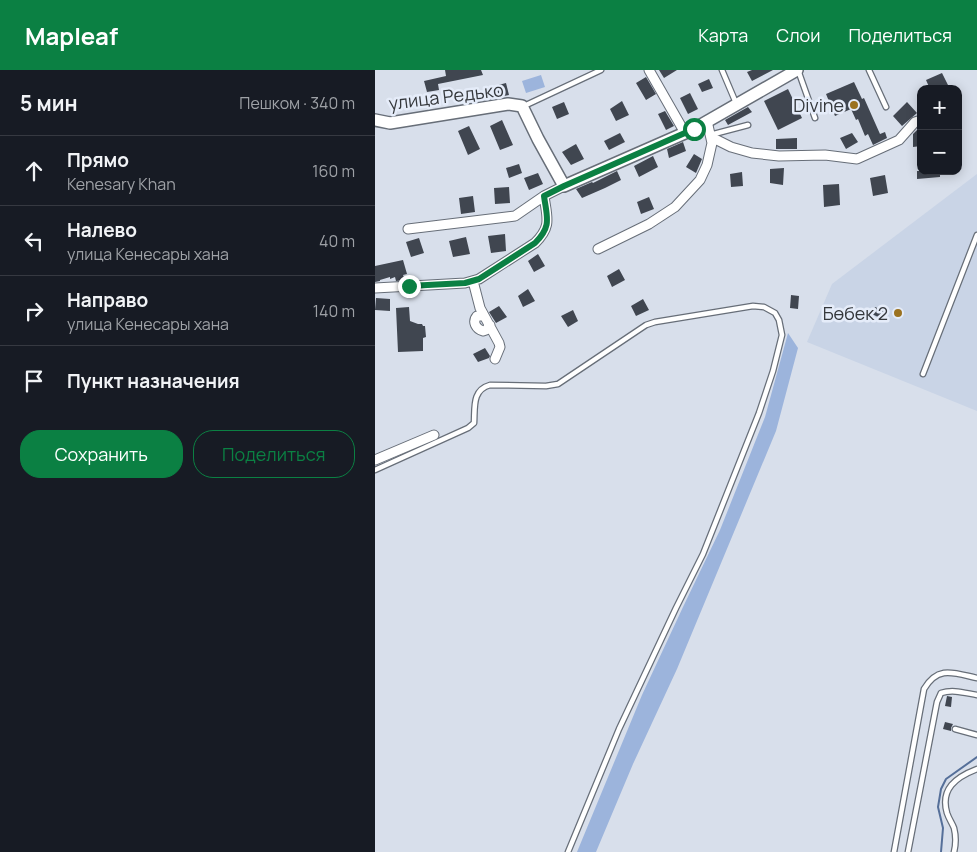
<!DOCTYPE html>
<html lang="ru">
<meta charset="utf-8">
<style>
body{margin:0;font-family:Manrope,sans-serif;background:#242831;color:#f1f3f6}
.controls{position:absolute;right:15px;top:15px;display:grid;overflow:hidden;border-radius:10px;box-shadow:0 2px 12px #0003}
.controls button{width:45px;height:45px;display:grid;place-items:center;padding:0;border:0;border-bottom:1px solid #363941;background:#171b24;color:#f1f3f6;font:25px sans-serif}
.stop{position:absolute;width:15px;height:15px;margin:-11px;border:4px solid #0b8043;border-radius:50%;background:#fff}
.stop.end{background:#0b8043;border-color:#fff;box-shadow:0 1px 5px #0008}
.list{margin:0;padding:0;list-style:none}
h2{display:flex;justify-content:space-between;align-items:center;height:65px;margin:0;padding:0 20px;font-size:21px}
h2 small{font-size:16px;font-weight:400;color:#9ea1a6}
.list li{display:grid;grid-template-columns:32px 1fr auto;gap:15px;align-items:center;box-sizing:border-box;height:70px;padding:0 20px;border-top:1px solid #363941}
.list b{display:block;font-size:19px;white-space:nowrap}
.list p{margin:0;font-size:16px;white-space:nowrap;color:#9ea1a6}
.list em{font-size:16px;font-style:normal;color:#9ea1a6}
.actions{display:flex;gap:10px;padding:15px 20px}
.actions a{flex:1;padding:11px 0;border:1px solid #0b8043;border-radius:20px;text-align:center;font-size:18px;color:#0b8043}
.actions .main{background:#0b8043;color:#fff}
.icon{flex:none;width:28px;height:28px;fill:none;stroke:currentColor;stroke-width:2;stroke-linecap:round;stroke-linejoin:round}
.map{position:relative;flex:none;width:602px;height:782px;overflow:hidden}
header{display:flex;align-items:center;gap:30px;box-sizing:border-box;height:70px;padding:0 25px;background:#0b8043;color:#fff}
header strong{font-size:24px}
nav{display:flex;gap:28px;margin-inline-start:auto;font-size:18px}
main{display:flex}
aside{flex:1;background:#171b24}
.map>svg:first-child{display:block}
</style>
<header>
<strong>Mapleaf</strong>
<nav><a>Карта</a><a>Слои</a><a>Поделиться</a></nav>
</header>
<main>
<aside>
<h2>5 мин<small>Пешком · 340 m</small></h2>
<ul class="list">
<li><svg class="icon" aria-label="ahead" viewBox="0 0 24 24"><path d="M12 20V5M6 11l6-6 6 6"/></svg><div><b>Прямо</b><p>Kenesary Khan</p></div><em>160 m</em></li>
<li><svg class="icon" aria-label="left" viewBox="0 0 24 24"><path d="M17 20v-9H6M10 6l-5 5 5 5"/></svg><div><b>Налево</b><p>улица Кенесары хана</p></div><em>40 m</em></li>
<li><svg class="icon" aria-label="right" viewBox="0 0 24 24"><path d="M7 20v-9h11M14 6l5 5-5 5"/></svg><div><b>Направо</b><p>улица Кенесары хана</p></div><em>140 m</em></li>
<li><svg class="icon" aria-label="arrive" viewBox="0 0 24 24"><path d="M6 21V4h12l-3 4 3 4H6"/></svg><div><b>Пункт назначения</b></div></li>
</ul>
<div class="actions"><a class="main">Сохранить</a><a>Поделиться</a></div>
</aside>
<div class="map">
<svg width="602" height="782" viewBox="0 0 602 782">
<rect width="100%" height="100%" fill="#d8dfeb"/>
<!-- built -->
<path fill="#c9d4e6" d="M602,104v237l-170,-69 25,-58z"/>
<!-- green -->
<path fill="#9cb4dc" d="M166,5l4,12 -19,6 -4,-12z
M413,263l10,15 -22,83 -99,238 -44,95 -37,88h-19l65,-157 41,-88 37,-77 45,-113z"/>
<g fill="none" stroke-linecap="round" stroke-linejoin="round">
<!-- stream -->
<path stroke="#556f99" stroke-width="2" d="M566,782l2,-24 -5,-21 3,-18 5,-10 31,-22"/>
</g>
<!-- building -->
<path fill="#404650" d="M70,0h36l2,5 -45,9 1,6 -12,2 -3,-11 22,-5z
M284,0h18l-13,8z
M377,0h21l-21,11 -5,-9z
M567,3l6,12 -8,4h-10l-4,-9z
M271,7l10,17 -10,6 -10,-17z
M334,9l4,9 -11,4 -4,-8z
M479,12l8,17 2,-1 16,36 5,-2 2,6 -14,7 -5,-11 -3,2 -7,-17 -2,1 -5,-11 -16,7 -9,-22z
M131,13l3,12 -15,3 -3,-11z
M413,19l14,29 -24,12 -14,-29z
M315,23l8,16 -10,5 -8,-16z
M247,31l7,14 -13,6 -6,-12z
M189,32l5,12 -12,5 -5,-12z
M532,32l10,11 -15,13 -9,-10z
M373,37l4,5 -24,13 -3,-5z
M290,41l9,15 -8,4 -8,-16z
M127,50l11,25 -13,5 -10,-24z
M94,56l11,23 -12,6 -10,-24z
M546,58v18l-8,1v-13l5,-5z
M245,63l5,9 -16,8 -5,-9z
M477,63l6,9 -12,7 -6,-11z
M422,68v11h-21v-10z
M308,72l3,9 -17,7 -2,-9z
M201,74l8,15 -13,6 -9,-13z
M319,84l8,5 -6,14 -10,-6z
M278,86l5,11 -19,10 -5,-11z
M144,94l3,9 -13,5 -3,-10z
M409,98l-1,17 -13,-2v-14z
M242,101l4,9 -16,8 -23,10 -6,-9 16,-7 1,1z
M542,101h23v6l-23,2z
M367,102l1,14 -12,1 -1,-13z
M163,103l5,11 -14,6 -5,-12z
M510,105l3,18 -15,3 -3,-18z
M464,114l1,21 -16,2 -1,-22z
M134,117l1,16 -15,1 -1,-16z
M98,126l2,16 -14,2 -2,-16z
M274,127l5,12 -13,5 -4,-12z
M130,164l1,17 -15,2 -3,-17z
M91,167l4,17 -17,3 -4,-16z
M44,168l5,15 -13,4 -5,-15z
M163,184l7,12 -11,6 -6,-11z
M28,190l4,14 -4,1 2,5 -9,1 -1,-4 -5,2v-2l-10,3v1l-5,1v-16z
M244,199l6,11 -13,7 -5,-11z
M153,219l7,12 -12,6 -5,-11z
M416,225l8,1 -1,13 -8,-1z
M1,228l14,1v12l-15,-1z
M268,229l6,11 -13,6 -5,-10z
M124,236l8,11 -11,6 -7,-11z
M34,237l1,14 8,3h4l1,2h2l1,11 -3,1v13l-25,1 -2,-44z
M500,237l12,5 -3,8 -12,-6z
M198,240l5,11 -10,6 -7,-11z
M110,278l5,8 -1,2 -11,4 -5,-8z
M572,626l5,1 -1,10 -6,-1z
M570,652l8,2 -2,4v3l-8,-2z"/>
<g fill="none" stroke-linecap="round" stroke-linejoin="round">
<!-- lane casing -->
<g stroke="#676e78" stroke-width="7">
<path id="lane" d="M347,0l14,33
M423,0l17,48
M494,0l17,37
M149,36l77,-36
M335,65l38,-10
M548,304l54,-139
M0,400l93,-42 6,-5c1,-16 -2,-33 16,-38l56,1 12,-2 88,-59 9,-3 98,-16 11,1 11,6 4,7 3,15 -9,36 -14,42 -56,141 -27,54 -57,121 -51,123
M580,659l22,6
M519,782l30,-163c14,-24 30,-16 53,-11
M533,782l29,-150 4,-9c12,-4 24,0 36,2
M579,782c2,-8 2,-16 0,-24 -2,-5 -5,-9 -7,-15 -7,-24 9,-36 30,-44"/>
</g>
<!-- street casing -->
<g stroke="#676e78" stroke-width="11">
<path id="street" d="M274,0l36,63
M336,67l20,10 21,6 27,3 46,-1 32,4 42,-19 16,-18 6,-2
M33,159l107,-13 29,-20 20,-10
M223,179l51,-25 26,-17 25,-27 7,-15 5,-22 -5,-22
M98,211l7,27 19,35 1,4 -5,12
M0,218l90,-5 14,-4 56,-36c17,-17 12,-25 9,-47
M108,246h-6c-5,6 -1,13 6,15l3,-1 4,-5
M0,390l59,-25"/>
</g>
<!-- secondary casing -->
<g stroke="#676e78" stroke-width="14">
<path id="secondary" d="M0,50l15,3 118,-19 14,2 16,33 26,47 130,-57 103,-59"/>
</g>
<!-- lane -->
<use href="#lane" stroke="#fff" stroke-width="4.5"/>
<!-- street -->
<use href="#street" stroke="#fff" stroke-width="9"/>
<!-- secondary -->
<use href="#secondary" stroke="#fff" stroke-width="11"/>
</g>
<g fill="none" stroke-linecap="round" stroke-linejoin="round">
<!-- route -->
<path stroke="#0b8043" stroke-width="6" d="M34,216l56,-3 14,-4 56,-36c17,-17 12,-25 9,-47l20,-10 130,-57"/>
</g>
<!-- markers -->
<g fill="#9b7220" stroke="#e5ecf9" stroke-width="2">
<circle cx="479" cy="35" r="5"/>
<circle cx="523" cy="243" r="5"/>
</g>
<g text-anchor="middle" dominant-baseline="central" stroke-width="5" stroke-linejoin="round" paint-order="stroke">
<!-- street labels -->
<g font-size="18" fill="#35383c" stroke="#e5ecf9">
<text transform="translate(71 26) rotate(-7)">улица Редько</text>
</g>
<!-- poi labels -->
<g font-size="18" fill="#35383c" stroke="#e5ecf9" text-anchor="end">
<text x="469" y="35">Divine</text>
<text x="513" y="243">Бөбек 2</text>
</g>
</g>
</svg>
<div class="controls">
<button>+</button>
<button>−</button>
</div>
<div class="stop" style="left:319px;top:59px"></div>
<div class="stop end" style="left:34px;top:216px"></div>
</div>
</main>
